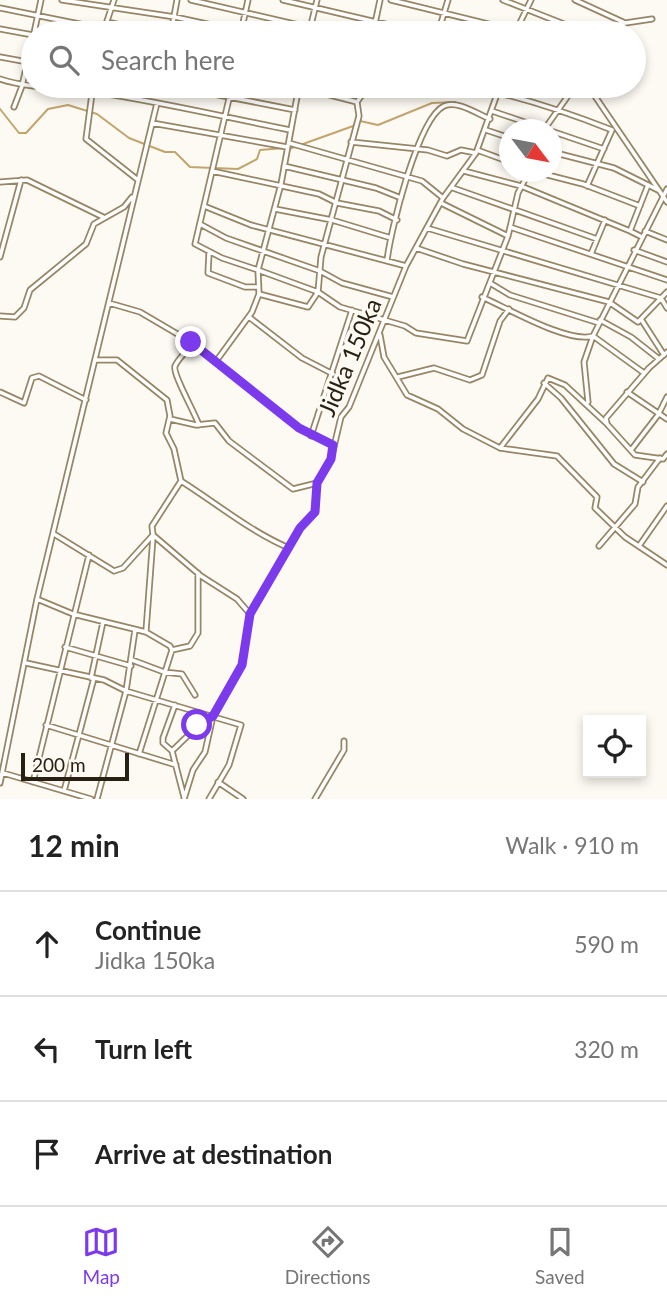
<!DOCTYPE html>
<meta charset="utf-8">
<style>
body{margin:0;font-family:Lato,sans-serif;background:#f2f2f2;color:#222}
.controls{position:absolute;right:21px;bottom:21px;display:grid;overflow:hidden;border-radius:0px;box-shadow:0 4px 10px #0003}
.controls button{width:63px;height:63px;display:grid;place-items:center;padding:0;border:0;border-bottom:2px solid #e0e0e0;background:#fff;color:#222;font:35px sans-serif}
.compass{position:absolute;left:499px;top:119px;width:63px;height:63px;border-radius:50%;background:#fff;box-shadow:0 4px 10px #0003;rotate:122deg}
.scale{position:absolute;left:21px;bottom:18px;width:108px;box-sizing:border-box;padding-left:7px;border:4px solid #272013;border-top:0;font-size:19px;line-height:24px;white-space:nowrap;color:#272013;-webkit-text-stroke:5px #fdfaf3;paint-order:stroke}
.stop{position:absolute;width:21px;height:21px;margin:-16px;border:5px solid #7c3aed;border-radius:50%;background:#fff}
.stop.end{background:#7c3aed;border-color:#fff;box-shadow:0 2px 7px #0008}
.list{margin:0;padding:0;list-style:none}
h2{display:flex;justify-content:space-between;align-items:center;height:91px;margin:0;padding:0 28px;font-size:30px}
h2 small{font-size:23px;font-weight:400;color:#767676}
.list li{display:grid;grid-template-columns:46px 1fr auto;gap:21px;align-items:center;box-sizing:border-box;height:105px;padding:0 28px;border-top:2px solid #e0e0e0}
.list b{display:block;font-size:26px;white-space:nowrap}
.list p{margin:0;font-size:23px;white-space:nowrap;color:#767676}
.list em{font-size:23px;font-style:normal;color:#767676}
.icon{flex:none;width:38px;height:38px;fill:none;stroke:currentColor;stroke-width:2;stroke-linecap:round;stroke-linejoin:round}
.map{position:relative;flex:none;width:667px;height:799px;overflow:hidden}
.search{position:absolute;background:#fff;box-shadow:0 4px 10px #0003;left:21px;right:21px;top:21px;height:77px;display:flex;align-items:center;gap:18px;box-sizing:border-box;padding:0 24px;border-radius:38px;color:#767676;font-size:26px}
.sheet{height:406px;background:#fff}
nav{display:flex;justify-content:space-around;align-items:center;box-sizing:border-box;height:98px;border-top:2px solid #e0e0e0;background:#fff;font-size:19px;color:#767676}
nav a{display:grid;justify-items:center;gap:4px}
nav .on{color:#7c3aed}
.map>svg:first-child{display:block}
</style>
<div class="map">
<svg width="667" height="799" viewBox="0 0 667 799">
<rect width="100%" height="100%" fill="#fdfaf3"/>
<g fill="none" stroke-linecap="round" stroke-linejoin="round">
<!-- stream -->
<path stroke="#c1a56d" stroke-width="2" d="M0,109l19,24h7l22,-24 20,-4 29,9 32,24 36,14h10l15,15 48,2 19,-10 3,-9 24,-2
M360,121l18,4 54,-22 23,-1
M289,149l67,-24"/>
<!-- minor casing -->
<g stroke="#978666" stroke-width="7">
<path id="minor" d="M62,0l113,17 73,16
M191,0l142,33
M283,0l140,33
M391,0l134,33
M503,0l76,30 73,-11
M575,0l48,22
M0,8l104,21
M107,22l48,11
M0,29l33,6
M241,32l7,-32
M34,33l7,-33
M103,33l11,-33
M171,33l6,-33
M309,33l8,-33
M373,33l7,-33
M438,33l10,-33
M515,33l16,-33
M0,57l33,6
M0,79c31,10 63,8 95,13 66,10 130,25 195,38
M93,86l-7,53 52,41
M173,86l122,24
M232,86l-37,158 27,14 36,12 23,-86 18,-98
M466,86c51,9 98,25 146,44
M564,86l10,3
M588,86l79,116
M299,87l58,15 2,14 -38,141 -3,35 -10,15 -49,-13 -1,-24 60,22 22,15 65,19 11,7 51,8 41,-105 10,-43 11,-21
M362,95c24,-11 39,0 63,-1l4,-8
M357,102l5,-7v-9
M14,107l8,-21 11,-49
M492,111l112,38
M152,123l135,24
M546,127l29,-41
M486,130l24,8
M351,142l77,8 19,6 14,-6 15,3
M289,143l133,38 21,17
M477,150l33,12
M552,152l62,16 44,22
M284,166l92,22 25,10
M212,171l107,23 18,9 42,8 18,9
M464,171l57,15 109,45
M536,172l47,12 57,22
M0,182l27,-2 76,37
M587,186l25,-56
M453,188l144,51
M441,203l67,33
M204,206l47,19 155,41
M275,209l57,11 59,18
M200,224l26,14 94,33 22,12 51,14
M510,227l157,53
M427,228l234,70 6,10
M645,231l22,9
M642,237l-12,-6 18,-46
M416,248l47,16 146,38 29,20 29,-30
M634,250l33,12
M209,253l-1,20 37,14h11
M591,254l14,-34
M0,257l21,-77
M387,261c3,-29 31,-143 57,-155 14,-6 33,8 46,13
M490,283l20,12 89,28
M482,297c25,11 87,47 111,39l51,37
M109,303l31,9 51,30 108,86 34,17
M0,316l15,1 9,-9 6,-18 56,-46 8,-20 30,-17 8,-10
M249,317l53,41 31,16
M641,319l23,36
M600,320l31,17 28,22
M380,335l4,22 23,38 31,14 25,20 37,19 57,8 40,41 -2,11 30,29 42,28
M191,342c-3,10 -12,15 -16,24 -3,7 20,47 24,59
M667,352l-18,16 -43,50 1,6 28,31 28,4 4,-5
M95,360h22l50,40 3,16 -4,17 8,16 7,32c35,22 70,51 108,67
M217,360l35,-48 7,-18
M398,377l36,-9 36,12 12,-5 18,-54 9,-12
M544,383l17,15 53,66 29,18
M0,392l24,11 8,-25 7,-2 47,24
M627,392l40,27
M588,402l-4,-40 9,-26 74,-147
M170,419l26,6 19,-2 14,18 64,48 24,-6
M311,436l41,-126
M500,448l38,-49 10,-21 17,7 41,38
M631,450l27,-35 9,-18
M181,481l-29,45 1,9 48,41 36,23 13,15
M54,534l60,37 9,-3 30,-33
M599,546l36,-42 3,-17 22,-29
M639,546l28,-40
M37,599l36,15 73,18 24,14 2,4 -33,104
M146,631l7,-94
M65,647l66,19
M172,650l18,-4 8,-13v-60
M132,660l32,12 18,2 13,21
M26,663l78,17 22,11 115,34 -12,40 -20,34
M91,678l12,-56
M46,725l130,40
M172,751l-9,-8v-5l12,-33
M3,773l88,26
M33,782l56,-227
M218,782l25,17
M0,783l37,-184 120,-496
M64,791l30,-113
M184,797l-12,-46c13,-12 24,-25 39,-34
M97,799l29,-108 9,-61
M184,799l9,-29 12,-18 8,-36 29,-51 8,-51 50,-86 15,-16 2,-29 14,-24 10,-42 8,-10 57,-141 37,-68 33,-45 24,-67
M315,799l29,-49v-9"/>
</g>
<!-- minor -->
<use href="#minor" stroke="#fff" stroke-width="3.5"/>
</g>
<g fill="none" stroke-linecap="round" stroke-linejoin="round">
<!-- route -->
<path stroke="#7c3aed" stroke-width="9" d="M191,342l108,86 34,17 -2,14 -14,24 -2,29 -15,16 -50,86 -8,51 -29,51 -16,9"/>
</g>
<g text-anchor="middle" dominant-baseline="central" stroke-width="7" stroke-linejoin="round" paint-order="stroke">
<!-- street labels -->
<g font-size="24" fill="#272013" stroke="#fdfaf3">
<text transform="translate(349 357) rotate(-67)">Jidka 150ka</text>
</g>
</g>
</svg>
<div class="controls">
<button><svg class="icon" aria-label="locate" viewBox="0 0 24 24"><circle cx="12" cy="12" r="6"/><path d="M12 2v4M12 18v4M2 12h4M18 12h4"/></svg></button>
</div>
<svg class="compass" viewBox="-18 -18 36 36"><path d="M0-13l5 13h-10z" fill="#e53935"/><path d="M0 13l5-13h-10z" fill="#767676"/></svg>
<div class="scale">200 m</div>
<div class="stop" style="left:197px;top:725px"></div>
<div class="stop end" style="left:191px;top:342px"></div>
<div class="search"><svg class="icon" aria-label="search" viewBox="0 0 24 24"><circle cx="10" cy="10" r="6"/><path d="M15 15l6 6"/></svg>Search here</div>
</div>
<section class="sheet">
<h2>12 min<small>Walk · 910 m</small></h2>
<ul class="list">
<li><svg class="icon" aria-label="ahead" viewBox="0 0 24 24"><path d="M12 20V5M6 11l6-6 6 6"/></svg><div><b>Continue</b><p>Jidka 150ka</p></div><em>590 m</em></li>
<li><svg class="icon" aria-label="left" viewBox="0 0 24 24"><path d="M17 20v-9H6M10 6l-5 5 5 5"/></svg><div><b>Turn left</b></div><em>320 m</em></li>
<li><svg class="icon" aria-label="arrive" viewBox="0 0 24 24"><path d="M6 21V4h12l-3 4 3 4H6"/></svg><div><b>Arrive at destination</b></div></li>
</ul>
</section>
<nav>
<a class="on"><svg class="icon" aria-label="map" viewBox="0 0 24 24"><path d="M3 6l6-2 6 2 6-2v14l-6 2-6-2-6 2zM9 4v14M15 6v14"/></svg>Map</a>
<a><svg class="icon" aria-label="directions" viewBox="0 0 24 24"><path d="M12 3l9 9-9 9-9-9zM9 14v-3h6M13 9l2 2-2 2"/></svg>Directions</a>
<a><svg class="icon" aria-label="saved" viewBox="0 0 24 24"><path d="M7 4h10v16l-5-4-5 4z"/></svg>Saved</a>
</nav>
